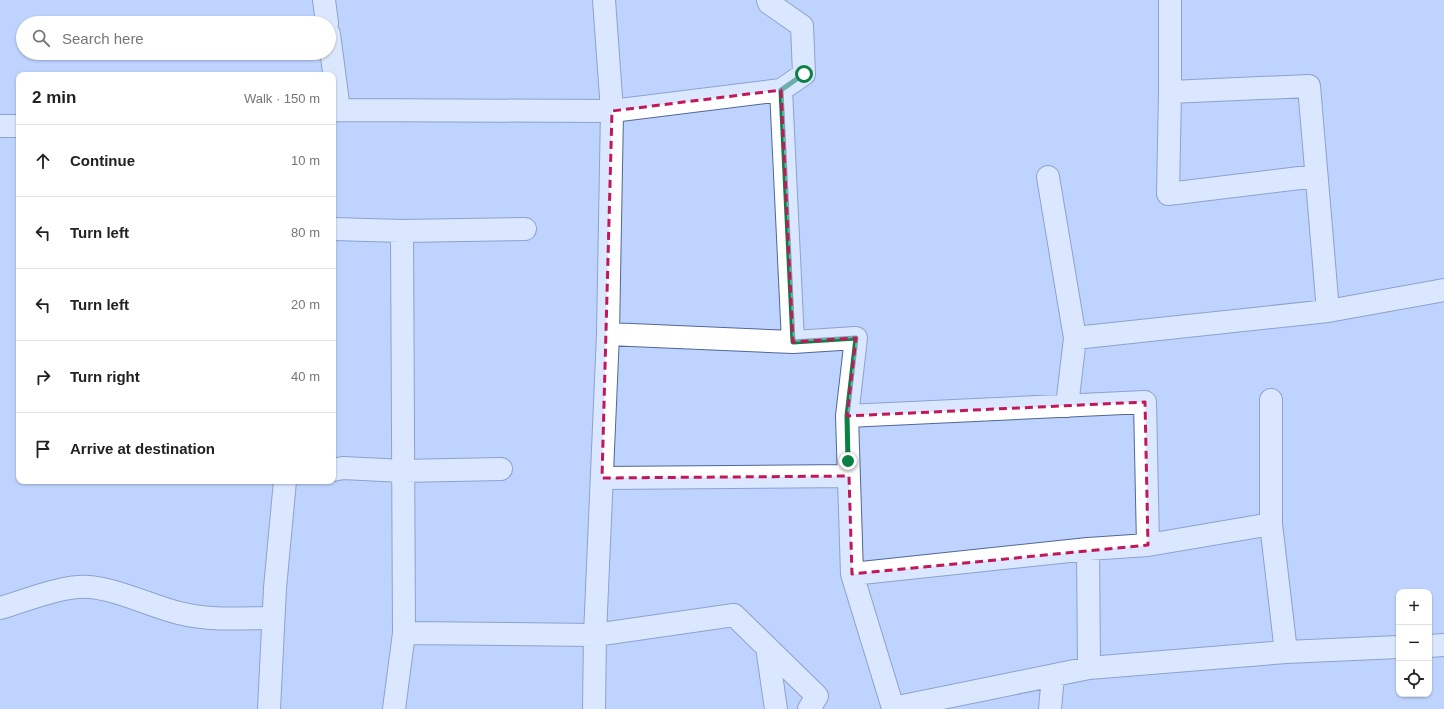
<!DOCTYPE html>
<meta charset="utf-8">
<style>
body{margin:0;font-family:Arial,sans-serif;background:#f6f6f6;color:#222}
.controls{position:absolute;right:12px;bottom:12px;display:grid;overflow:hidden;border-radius:8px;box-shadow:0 1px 3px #0004}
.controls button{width:36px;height:36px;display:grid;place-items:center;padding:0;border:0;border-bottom:1px solid #e0e0e0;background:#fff;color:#222;font:20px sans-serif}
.stop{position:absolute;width:12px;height:12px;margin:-9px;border:3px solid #0b8043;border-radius:50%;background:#fff}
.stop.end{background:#0b8043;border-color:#fff;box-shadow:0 1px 4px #0008}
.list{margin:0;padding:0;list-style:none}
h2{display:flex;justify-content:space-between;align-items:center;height:52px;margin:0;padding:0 16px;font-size:17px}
h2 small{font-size:13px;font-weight:400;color:#767676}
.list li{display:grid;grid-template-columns:26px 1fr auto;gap:12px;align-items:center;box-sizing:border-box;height:72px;padding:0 16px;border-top:1px solid #e0e0e0}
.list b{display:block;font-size:15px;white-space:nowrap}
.list em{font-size:13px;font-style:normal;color:#767676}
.icon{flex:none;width:22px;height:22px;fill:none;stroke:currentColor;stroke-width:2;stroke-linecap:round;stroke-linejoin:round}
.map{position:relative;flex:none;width:1444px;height:709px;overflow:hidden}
.search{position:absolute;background:#fff;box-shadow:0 1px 3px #0004;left:16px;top:16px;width:320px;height:44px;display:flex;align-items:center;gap:10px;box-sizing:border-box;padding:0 14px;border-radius:22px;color:#767676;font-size:15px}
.panel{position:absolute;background:#fff;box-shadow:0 1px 3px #0004;left:16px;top:72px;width:320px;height:412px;border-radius:8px}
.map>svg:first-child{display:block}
</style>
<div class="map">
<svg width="1444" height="709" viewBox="0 0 1444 709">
<rect width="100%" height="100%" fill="#bed3fd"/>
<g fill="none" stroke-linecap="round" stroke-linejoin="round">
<!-- street casing -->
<g stroke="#516796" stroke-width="24">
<path id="street" d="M324,0l3,23
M768,0l1,3 33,23 2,48 -23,16
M329,34l10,76 -6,1
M1170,92v-92
M339,110l273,1 -8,-111
M0,126h19
M1048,177l27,161
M333,229l69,2 123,-2
M402,231l2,402
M1328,311l116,-21
M608,334l185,8
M1271,400v124
M1067,406l8,-68 253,-27 -19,-225 -139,6 -2,102 148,-18
M333,470l10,-2 60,3 98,-2
M602,478l247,-2
M1088,549l1,119
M852,574l-5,-158 298,-14 3,143
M0,608c25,-7 62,-23 89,-21 28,2 62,19 90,26 31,8 63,5 94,5
M1429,646l15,-1
M767,647l9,62
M1286,652l113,-5
M893,708l196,-40 197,-16 -15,-128 -123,21 -60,4 -236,25 41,134v1
M269,709l6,-121 10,-107
M394,709l10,-76 191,2 139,-20 83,81 -8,13
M594,709l1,-74 13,-301 4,-223 169,-21 12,252 63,-4 -9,78
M1050,709l3,-33"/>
</g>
<!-- street -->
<use href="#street" stroke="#fff" stroke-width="22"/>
</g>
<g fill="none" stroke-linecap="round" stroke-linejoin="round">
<!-- route -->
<path stroke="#0b8043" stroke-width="5" d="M804,74l-23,16 12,252 63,-4 -9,78 1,45"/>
</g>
<!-- marked area -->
<path d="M0 0H1444V709H0ZM781,90l12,252 63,-4 -9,78 298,-14 3,143 -296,29 -3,-98 -247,2 10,-367z" fill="#bed3fd" fill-opacity=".55" fill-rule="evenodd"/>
<path fill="none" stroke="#c2185b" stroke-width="3" stroke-dasharray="8 5" stroke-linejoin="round" d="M781,90l12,252 63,-4 -9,78 298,-14 3,143 -296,29 -3,-98 -247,2 10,-367z"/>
</svg>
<div class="controls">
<button>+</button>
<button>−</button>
<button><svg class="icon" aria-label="locate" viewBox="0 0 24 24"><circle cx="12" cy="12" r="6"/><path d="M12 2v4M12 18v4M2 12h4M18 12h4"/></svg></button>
</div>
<div class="stop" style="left:804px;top:74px"></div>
<div class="stop end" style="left:848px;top:461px"></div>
<div class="search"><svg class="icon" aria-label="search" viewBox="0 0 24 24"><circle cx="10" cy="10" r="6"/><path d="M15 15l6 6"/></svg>Search here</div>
<section class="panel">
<h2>2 min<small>Walk · 150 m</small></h2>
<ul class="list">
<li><svg class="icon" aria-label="ahead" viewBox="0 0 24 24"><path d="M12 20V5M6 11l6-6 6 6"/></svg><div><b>Continue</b></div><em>10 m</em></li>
<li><svg class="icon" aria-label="left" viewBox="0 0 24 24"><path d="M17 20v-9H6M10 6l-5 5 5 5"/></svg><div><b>Turn left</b></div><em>80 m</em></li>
<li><svg class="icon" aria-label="left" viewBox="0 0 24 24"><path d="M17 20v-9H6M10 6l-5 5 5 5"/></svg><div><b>Turn left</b></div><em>20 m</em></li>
<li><svg class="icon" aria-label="right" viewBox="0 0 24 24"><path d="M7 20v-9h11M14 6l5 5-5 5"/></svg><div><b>Turn right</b></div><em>40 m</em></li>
<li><svg class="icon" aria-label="arrive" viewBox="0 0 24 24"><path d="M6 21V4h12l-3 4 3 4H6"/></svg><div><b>Arrive at destination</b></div></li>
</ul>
</section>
</div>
